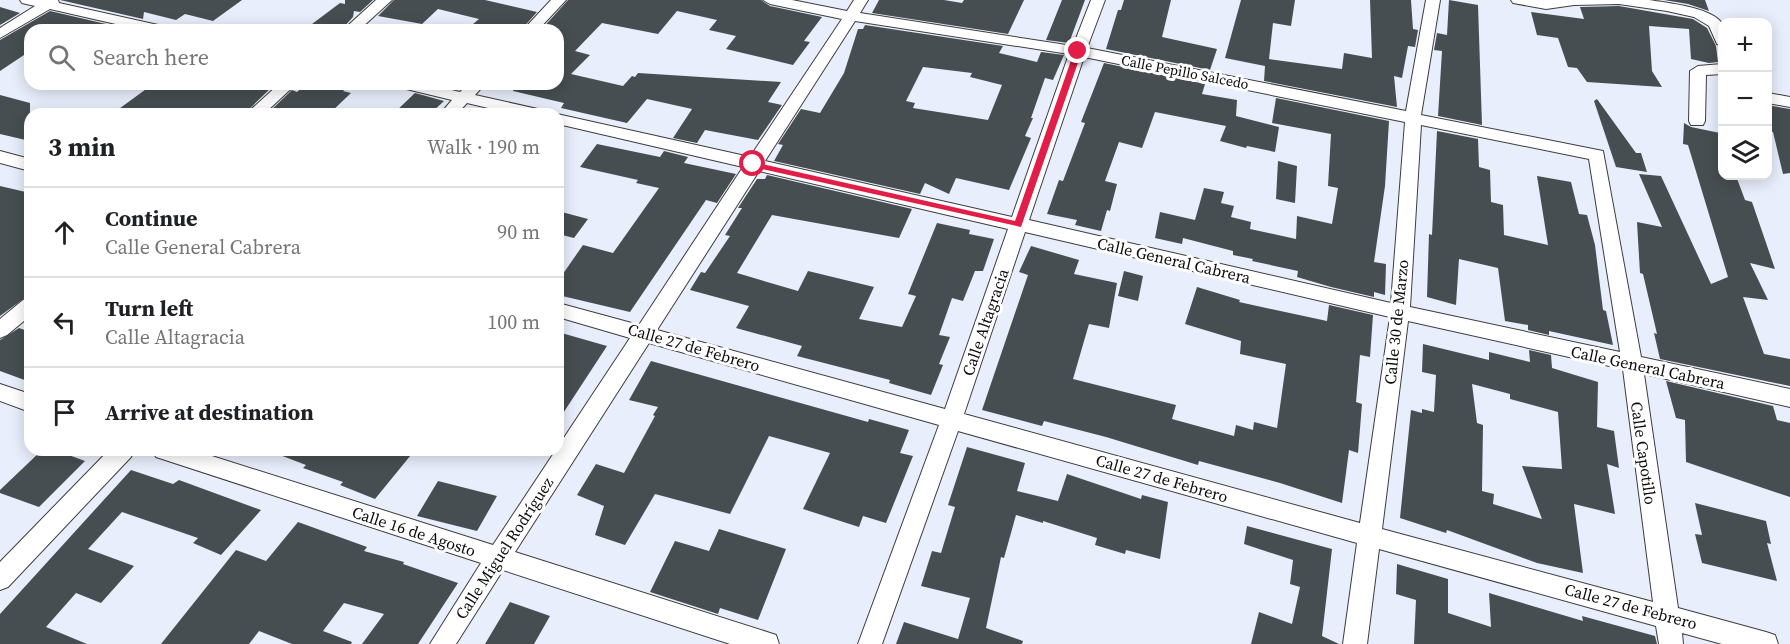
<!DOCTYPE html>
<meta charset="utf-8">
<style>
body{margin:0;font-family:"Source Serif 4",serif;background:#f6f6f6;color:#202124}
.controls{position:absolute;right:18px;top:18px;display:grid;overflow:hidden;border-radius:12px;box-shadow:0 3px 15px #0003}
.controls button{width:54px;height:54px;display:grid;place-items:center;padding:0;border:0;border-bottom:2px solid #e0e0e0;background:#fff;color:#202124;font:30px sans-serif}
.stop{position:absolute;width:18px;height:18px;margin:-14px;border:4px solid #e11d48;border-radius:50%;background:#fff}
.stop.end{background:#e11d48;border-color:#fff;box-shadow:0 2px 6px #0008}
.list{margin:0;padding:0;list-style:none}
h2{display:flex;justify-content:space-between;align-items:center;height:78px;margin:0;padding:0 24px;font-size:26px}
h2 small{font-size:20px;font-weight:400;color:#757577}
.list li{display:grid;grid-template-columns:39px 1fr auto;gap:18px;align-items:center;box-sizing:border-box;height:90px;padding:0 24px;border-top:2px solid #e0e0e0}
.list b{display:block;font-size:22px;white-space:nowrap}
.list p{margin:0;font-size:20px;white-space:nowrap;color:#757577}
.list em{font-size:20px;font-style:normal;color:#757577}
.icon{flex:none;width:33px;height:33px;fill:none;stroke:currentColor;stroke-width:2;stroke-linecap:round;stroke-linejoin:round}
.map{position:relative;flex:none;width:1790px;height:644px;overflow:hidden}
.search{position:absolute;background:#fff;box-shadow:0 3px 15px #0003;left:24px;top:24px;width:540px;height:66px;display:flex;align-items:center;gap:15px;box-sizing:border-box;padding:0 21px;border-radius:18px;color:#757577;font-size:22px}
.panel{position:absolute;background:#fff;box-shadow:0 3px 15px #0003;left:24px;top:108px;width:540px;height:348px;border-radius:18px}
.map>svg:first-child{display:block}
</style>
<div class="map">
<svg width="1790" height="644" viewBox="0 0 1790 644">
<rect width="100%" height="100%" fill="#e9eefc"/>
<!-- building -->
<path fill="#474e51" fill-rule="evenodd" d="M60,0h182l-29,21 -28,-7 -9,6 -32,-8 -1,7z
M345,0h28l-13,12 -6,-1 -1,6 -12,13h-37l36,-27 5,1z
M394,0h91l52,12 -16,18h-55l13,-11 -41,-10 -16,15 -44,-8z
M568,0h193l9,6 52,11 -18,24 6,1 -17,23 -67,-16 10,-13 -27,-6 8,-10 -40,-9 -19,23 -56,-11 -27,28 15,4 -19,19 52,12 9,-10 3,1 3,-4 143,9 -13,20 14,3 -24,35 -53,-10 -8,13 -24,-5 19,-29 -45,-10 -20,24 -66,-15 3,-5 -51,-12 1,-7h44v-54h-17z
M879,0h65l18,3 2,-3h60l-16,34 -136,-21z
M1062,0h23l-16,43 -23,-3z
M1124,0h47l-9,37 55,12 -7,21 -104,-21 12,-39h3z
M1241,0h54l-4,26 -18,-3 -4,36 73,10 2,-16 28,5 -2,-58h41l2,29 5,1 -3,17 -7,-1 -6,32 -8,-2 3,31 -133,-26 1,-15 -40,-8z
M1449,0l29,5 4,120 -44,-9 4,-65 -8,-1 3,-17 10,2z
M1664,0h41l4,11 -21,-7z
M1619,6l74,13 14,9 9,18 2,16 -9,1 -18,-4 -2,-30 -40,-3 3,45 10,16 -75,-5 -10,-14 -9,-1 -10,-29 -21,-3 -6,-23 53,7 -4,-12z
M0,7l20,6 -20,12z
M50,11l82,19h-102v21l-30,20v-31z
M865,25l138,21 -4,7 38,9 4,-10 23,3 -11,25 -8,-2 -14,40h2l-8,18 6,2 -22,52 -53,-12 -7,16 -24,-11 -5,11 -146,-33 9,-16 -5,-1 23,-35 19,4 24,-40 14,-44h5zM923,67l49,6 -2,4 32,8 -14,35 -75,-12 2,-5 -9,-2z
M1104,63l101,21 -3,10 35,6 -1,16 43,11 -4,25 -28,-6 -1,2 -26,-7 6,-15 -71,-14 -13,36 -23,-6 -14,39 12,3 -7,27 -3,-1 -6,21 -26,-6 2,-5 -30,-6 12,-34 4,1 22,-58 -4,-1z
M153,84h112l8,2 -29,28h-132z
M306,84h44l-7,7 8,2 -22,21h-62l25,-24 5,2z
M415,93l29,8 -14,13h-37z
M0,95l30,8v38l-30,-7z
M1276,98l113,23 -4,65 -11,76 12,2 -1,31 -11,-3v5l-43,-10 -34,-10 1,-6 -46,-10 1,-2 -20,-4v-4l-50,-13 -1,6 -27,-6 5,-26 35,8 9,-32 20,4 -3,11 13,3 -3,11 20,5 -1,7 46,10 1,-23 35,8 6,-36 -10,-2 3,-52 -59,-11z
M1597,99l39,54h5l6,19 -31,-5 -22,-66z
M1767,105l23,4v64l-7,1 -10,-42 -6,-1z
M1684,123l7,4 29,6 2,43h14l9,24 7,2 23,67 -25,-6 18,37 -25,-3 21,57 26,5v27l-130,-27 -6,-26 3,1 -14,-60 -3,-1 -3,-51 25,5 -23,-53 22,2 50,108 17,-7 -40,-132 -5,-1z
M1437,131l41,8 1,28 11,3 1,32 12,3 1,30 44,10 -11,-69 34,6 8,32 8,1 8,30 8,65 3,1 7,34 -64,-14v4l-21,-5v-5l-23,-4 -7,-53 -39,-9 -3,46 -29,-8 2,-63 3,1z
M597,144l63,13 4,-6 24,6 -4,6 52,11 -19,29 -11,-3 -76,112 -72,-17v-14l25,-36 30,8 46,-65 -23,-5 2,-3 -58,-13z
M1278,161l19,5 -2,37 -19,-4z
M767,175l145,34 -13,29 -127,-23 -35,58 61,18 10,-20 66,16 -15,32 43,8 14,-31 -8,-2 29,-71 33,7 -1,4 25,5 -11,32h-8l-12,30 -11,-3 -13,37 11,2 -11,27 4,1 -12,30 -42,-12 1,-3 -93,-24 5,-10 -66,-18 13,-22 -59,-16 11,-18 4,1 25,-37 -5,-1 17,-27h-4l19,-29h8z
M0,186l30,7v101l-30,22z
M558,211l30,8 -14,19 -16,-4z
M1031,246l48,14 -5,14 43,9 -8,45 -20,-4 -16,55 103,26 -4,14 62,17 2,-11 17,5 1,-8 23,6 9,-64 -46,-10 1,-13 -56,-17 12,-37 43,13 -1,2 88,19 2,-16 44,10 -3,42 -10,-2 -4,47 6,2 -4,49 -9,-3 -7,53 -62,-20 -81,-22 -1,4 -92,-28 -62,-16 -2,5 -60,-16 46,-135 -9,-3z
M1124,271l19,5 -5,25 -20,-5z
M19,328l11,4v50l-30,-11v-31z
M558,332l49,14 -49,75z
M1423,344l66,16v-8l41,10 -1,-12 22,5 1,13 46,14 -1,45 17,4 5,37 -12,-4 8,50 -41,-10 9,69 -46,-10 -90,-33 -1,3 -46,-15 11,-108 11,3v-4l12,3 2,-37 -14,-3zM1472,384l38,10v5l48,13 4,57 -40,-3 20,53 -49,-15 1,-10 -12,-3 1,-66 -6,-2z
M651,361l217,61 1,-3 40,11 -9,23 13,3 -27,67 -23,-7 -4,11 -56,-18 27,-56 -61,-17 -39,78 -75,-20 -30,51 -30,-10 9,-29 -27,-11 19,-31 28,9 31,-57 -2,-1 5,-8 -29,-7z
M1666,381l107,25 4,14 13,3v74l-104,-35 -1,-42 -9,-2z
M967,447l58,16 -8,28 41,10 9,-27 74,25 1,-4 26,7 -8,57 -34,-9 -1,4 -30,-9 2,-7 -54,-17v2l-27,-8 -12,43 -3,-1 -15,71 37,13 -1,3h-126l8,-22 54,17 12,-41 -49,-12 11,-35 9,2 14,-46 -7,-2z
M42,450h13l30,11 -46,46 -39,-14v-3z
M272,450h143l-40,49 -35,-14 3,-3 -40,-14 3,-3 -34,-13z
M131,470l42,14 6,-4 82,30 -40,45 -28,-12 5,-5 -76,-26 -34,37 46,17 -33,37 -25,-10 -30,34 41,17h-87v-30z
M438,481l59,15 -20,35 -60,-15z
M1695,503l71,18 5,23 -4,-1 10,38 -75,-18 -7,-29 7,1z
M298,522l69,25 -3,4 40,11 -1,2 55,19 -40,61h-56l22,-30 -40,-11 -21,28 29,11 -1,2h-59l-33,-13 -10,13h-88l75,-94 30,11z
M1247,526l85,23 -10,87 17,8h-88l8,-32 33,12 8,-37 -10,-3 3,-24 -49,-16z
M719,529l67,20 -28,71 -38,-12 -2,6 -68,-22 25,-51 34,10z
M1397,564l51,15v34l43,14 -2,-34 94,28 -1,-5 73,20 2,8h-243l2,-44 -20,-6z
M510,602l40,14 -16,28h-49z"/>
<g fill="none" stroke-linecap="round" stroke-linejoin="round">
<!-- minor casing -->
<g stroke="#3d3d3d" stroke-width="2">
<path id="minor" d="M20,0h38l1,3 108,24 2,3h-27l-92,-21 -50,29v-10l35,-22 -13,-3z
M376,0h16l-33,30h-16z
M551,0h15l-28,30h-15z
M763,0h29l55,11 7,-11h14l-8,13 213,33 18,-46h14l-18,48 319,63 20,-111h14l-19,115 182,36 38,206 149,32v18l-146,-33 34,234 88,24 9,3 3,9h-56l-40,-11 1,11h-24l-3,-18 -277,-77 -12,95h-24l14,-101 -399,-112 -76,213h-24l81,-219 -290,-82 -134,209 252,80 9,3 3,9h-49l-227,-74 -47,74h-26l51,-81 -325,-106 -3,-7h40l300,95 137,-207 -72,-21v-14l81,22 104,-158 -185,-43 -1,-10 193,43 92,-138 -72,-15zM855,21l214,33 -57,163 -247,-56zM1084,57l321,65 -14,181 -362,-83zM1421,125l168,34 31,193 -210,-45zM759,171l249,58 -63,180 -288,-79zM1025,232l365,85 -30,206 -396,-109zM1408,321l215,48 30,233 -271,-73z
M1511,0h138c18,3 60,7 72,22 4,5 1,17 1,23l-5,-1 -8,-18 -15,-9 -27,-6 -48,-7 -45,1 -28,4 -33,-6z
M1722,64v10l-16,1 -1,46 -2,4h-12l-2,-4 1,-50 8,-5z
M279,84h17l-32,30h-18z
M396,84h30l34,8 8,-8h17l-10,11 67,15 2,4h-31l-46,-11 -10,11h-17l12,-14 -54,-13z
M1768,93l22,4v10l-22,-4z
M0,151l30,8v12l-30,-8z
M30,298v18l-23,19 -7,3v-19l23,-19z
M0,384l30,10v18l-30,-11z
M109,450h25l-3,7 -123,130 -8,3v-28z"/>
</g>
<!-- minor -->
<use href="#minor" fill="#fff" fill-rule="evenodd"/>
</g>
<!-- route -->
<path fill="#e11d48" d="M1075,49l7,2 -61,176 -268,-60 -4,-3 4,-2 262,59z"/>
<g text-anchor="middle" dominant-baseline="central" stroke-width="6" stroke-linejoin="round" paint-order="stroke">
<!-- far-street labels -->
<g font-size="14" fill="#0a0a0a" stroke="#fff">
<text transform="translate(1185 72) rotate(11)">Calle Pepillo Salcedo</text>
</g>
<!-- street labels -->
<g font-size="16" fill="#0a0a0a" stroke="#fff">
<text transform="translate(1174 260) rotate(13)">Calle General Cabrera</text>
<text transform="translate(985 322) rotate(-71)">Calle Altagracia</text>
<text transform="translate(1396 322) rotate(-84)">Calle 30 de Marzo</text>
<text transform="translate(694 347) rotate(16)">Calle 27 de Febrero</text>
<text transform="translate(1648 367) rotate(12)">Calle General Cabrera</text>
<text transform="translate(1644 453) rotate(82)">Calle Capotillo</text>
<text transform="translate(1162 478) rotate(16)">Calle 27 de Febrero</text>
<text transform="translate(414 531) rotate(18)">Calle 16 de Agosto</text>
<text transform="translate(504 548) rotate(-57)">Calle Miguel Rodríguez</text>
<text transform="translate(1631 606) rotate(15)">Calle 27 de Febrero</text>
</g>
</g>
</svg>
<div class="controls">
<button>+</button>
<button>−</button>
<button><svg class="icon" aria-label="layers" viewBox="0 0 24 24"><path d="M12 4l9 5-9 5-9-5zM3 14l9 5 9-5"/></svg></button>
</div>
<div class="stop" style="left:753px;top:164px"></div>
<div class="stop end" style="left:1078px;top:51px"></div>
<div class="search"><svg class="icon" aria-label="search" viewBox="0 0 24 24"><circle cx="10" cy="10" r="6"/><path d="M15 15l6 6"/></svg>Search here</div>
<section class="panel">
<h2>3 min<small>Walk · 190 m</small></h2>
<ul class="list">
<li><svg class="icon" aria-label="ahead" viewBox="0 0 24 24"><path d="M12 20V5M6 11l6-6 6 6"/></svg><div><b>Continue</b><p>Calle General Cabrera</p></div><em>90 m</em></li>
<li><svg class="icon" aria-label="left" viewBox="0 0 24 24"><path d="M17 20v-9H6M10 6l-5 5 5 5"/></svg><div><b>Turn left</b><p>Calle Altagracia</p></div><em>100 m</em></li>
<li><svg class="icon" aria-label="arrive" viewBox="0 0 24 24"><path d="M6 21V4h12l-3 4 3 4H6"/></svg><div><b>Arrive at destination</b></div></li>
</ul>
</section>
</div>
